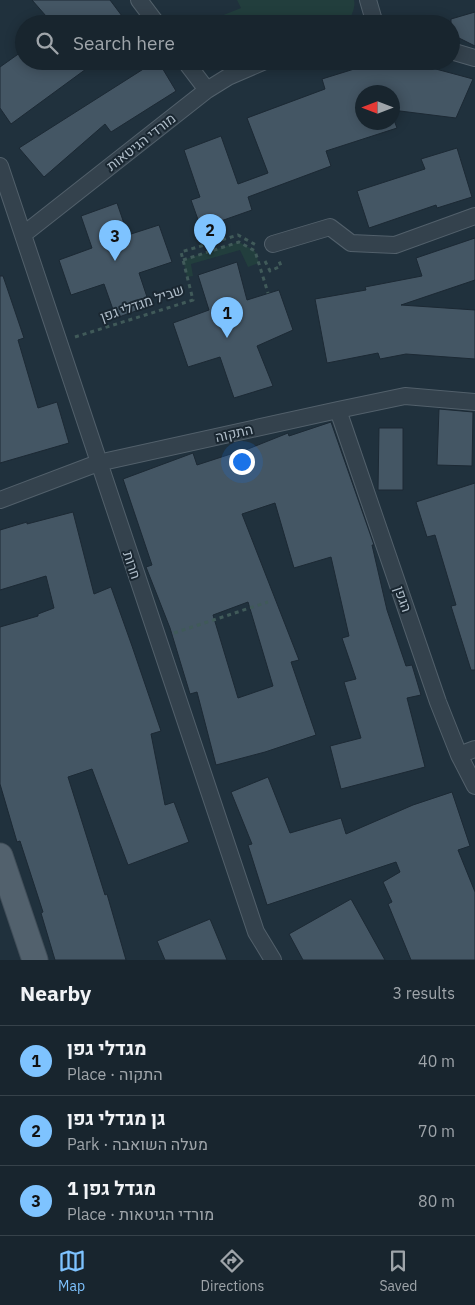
<!DOCTYPE html>
<meta charset="utf-8">
<style>
body{margin:0;font-family:"IBM Plex Sans",Heebo,sans-serif;background:#212d36;color:#f1f3f6}
.compass{position:absolute;left:355px;top:85px;width:45px;height:45px;border-radius:50%;background:#18252e;box-shadow:0 2px 12px #0003;rotate:270deg}
.you{position:absolute;left:241px;top:461px;width:18px;height:18px;margin:-12px;border:4px solid #fff;border-radius:50%;background:#1a73e8;box-shadow:0 0 0 8px #1a73e833}
.badge{display:grid;place-items:center;width:32px;height:32px;border-radius:50%;background:#7ec3ff;color:#111;font-size:16px;font-weight:700}
.pin{position:absolute;translate:-50% -41px;filter:drop-shadow(0 1px 2px #0008)}
.pin::after{content:'';position:absolute;top:26px;width:18px;height:15px;background:inherit;clip-path:polygon(0 0,100% 0,50% 100%)}
.list{margin:0;padding:0;list-style:none}
h2{display:flex;justify-content:space-between;align-items:center;height:65px;margin:0;padding:0 20px;font-size:21px}
h2 small{font-size:16px;font-weight:400;color:#9fa5aa}
.list li{display:grid;grid-template-columns:32px 1fr auto;gap:15px;align-items:center;box-sizing:border-box;height:70px;padding:0 20px;border-top:1px solid #36424a}
.list b{display:block;font-size:19px;white-space:nowrap}
.list p{margin:0;font-size:16px;white-space:nowrap;color:#9fa5aa}
.list em{font-size:16px;font-style:normal;color:#9fa5aa}
.icon{flex:none;width:28px;height:28px;fill:none;stroke:currentColor;stroke-width:2;stroke-linecap:round;stroke-linejoin:round}
.map{position:relative;flex:none;width:475px;height:960px;overflow:hidden}
.search{position:absolute;background:#18252e;box-shadow:0 2px 12px #0003;left:15px;right:15px;top:15px;height:55px;display:flex;align-items:center;gap:12px;box-sizing:border-box;padding:0 18px;border-radius:28px;color:#9fa5aa;font-size:19px}
.sheet{height:275px;background:#18252e}
nav{display:flex;justify-content:space-around;align-items:center;box-sizing:border-box;height:70px;border-top:1px solid #36424a;background:#18252e;font-size:14px;color:#9fa5aa}
nav a{display:grid;justify-items:center;gap:2px}
nav .on{color:#7ec3ff}
.map>svg:first-child{display:block}
</style>
<div class="map">
<svg width="475" height="960" viewBox="0 0 475 960">
<rect width="100%" height="100%" fill="#20313d"/>
<!-- green -->
<path fill="#223e3d" d="M237,0h117c2,7 -3,17 -7,24h-146l40,-16z
M239,242l16,9 4,12 -11,4 -8,-17 -49,14 2,12 -6,1 -4,-17z"/>
<!-- building -->
<path fill="#445664" stroke="#1c2934" fill-rule="evenodd" d="M32,0h78l18,24h-75z
M475,12v34l-24,-12v-15z
M24,50v11h73l-86,63 -11,-16v-41z
M156,61h2l18,30 -65,41 -6,-8 -61,53 -25,-29z
M380,61h26l67,18 -17,39 -64,-8v-18h-30v30h30v-7l5,13 -71,23 5,15 -83,31 4,13 -51,18 -10,-28 9,-3 -16,-47 37,-14 17,48 30,-11 -21,-55 78,-29 -3,-10z
M457,148l15,49 -35,11 -1,-3 -67,23 -12,-37 68,-22 -4,-10z
M117,203l11,32 31,-10 13,37 -33,11 11,33 -34,12 -12,-34 -33,11 -12,-35 33,-12 -11,-32z
M475,238v42l-74,25 74,5v49l-69,-5 -26,5 -2,-6 -51,10 -12,-64 51,-9 -1,-3 57,-11 -6,-18z
M237,262l10,38 32,-10 14,40 -36,16 16,40 -39,12 -14,-41 -32,10 -15,-44 36,-13 -11,-35z
M0,276h3l21,62 -6,2 20,68 19,-6 12,41 -69,20z
M439,409l34,3 -1,54 -35,-1z
M331,422l43,123h-2l15,65 19,56 6,-1 9,30 -14,3 18,69 -84,22 -11,-43 31,-8 -17,-56 12,-3 -14,-41 7,-2 -18,-79 -37,11 -19,-65 -33,11 57,146 -8,2 25,73 -51,17 -49,13 -19,-73 -7,2 -20,-66 -24,-61 6,-2 -29,-86 70,-26 4,12 46,-15v1l45,-18 1,3zM248,602l25,84 -35,12 -25,-83z
M379,428h24v62h-25z
M475,483v187h-4l-20,-64 5,-1 -21,-70 -8,2 -11,-35z
M73,512l21,82 17,-7 21,59 29,85 -10,3 14,71 9,-3 15,40 -61,23 -36,-96 -24,8 37,118 2,-1 19,66h-71l-14,-47 2,-1 -23,-71 -3,1 -17,-58v-157l38,-11v-2l16,-6 -8,-32 -46,14v-60l27,-8v2z
M268,777l22,56 51,-15 5,16 67,-29 39,-13 18,54 -12,4 17,42v68h-64l-23,-56 4,-2 -9,-20 17,-10 -4,-10 -129,43 -19,-60 4,-1 -21,-52z
M351,899l34,61h-82l-14,-26z
M210,919l17,41h-62l-8,-19z"/>
<g fill="none" stroke-linecap="round" stroke-linejoin="round">
<!-- street casing -->
<g stroke="#52606b" stroke-width="18">
<path id="street" d="M139,0l18,24
M368,0l7,24
M451,51l24,7
M185,61l22,29
M0,166l256,766 17,28
M24,234l183,-144 21,-13 37,-16
M273,244l57,-17 21,16 44,2 80,-29
M338,410l100,292 21,53 16,31
M0,500l98,-37 240,-53 67,-14 70,6
M459,755l16,-6"/>
</g>
<!-- primary casing -->
<g stroke="#414e59" stroke-width="27">
<path id="primary" d="M0,856l35,104"/>
</g>
<!-- path -->
<path stroke="#405a59" stroke-width="3" stroke-dasharray="4 4" stroke-linecap="butt" d="M183,260l56,-18 16,9 13,42
M265,261l5,10 11,-5 -2,-5
M75,337l118,-37 -12,-48 57,-17 18,10
M174,633l94,-31"/>
<!-- street -->
<use href="#street" stroke="#34424d" stroke-width="16"/>
<!-- primary -->
<use href="#primary" stroke="#52616d" stroke-width="25"/>
</g>
<g text-anchor="middle" dominant-baseline="central" stroke-width="4" stroke-linejoin="round" paint-order="stroke">
<!-- street labels -->
<g font-size="14" fill="#afbdc9" stroke="#1a2731">
<text transform="translate(141 142) rotate(-38)">מורדי הגיטאות</text>
<text transform="translate(142 303) rotate(-19)">שביל מגדלי גפן</text>
<text transform="translate(234 433) rotate(-13)">התקוה</text>
<text transform="translate(132 565) rotate(71)">חרות</text>
<text transform="translate(403 599) rotate(71)">הגפן</text>
</g>
</g>
</svg>
<svg class="compass" viewBox="-18 -18 36 36"><path d="M0-13l5 13h-10z" fill="#e53935"/><path d="M0 13l5-13h-10z" fill="#9fa5aa"/></svg>
<div class="you"></div>
<div class="pin badge" style="left:227px;top:338px">1</div>
<div class="pin badge" style="left:210px;top:255px">2</div>
<div class="pin badge" style="left:115px;top:261px">3</div>
<div class="search"><svg class="icon" aria-label="search" viewBox="0 0 24 24"><circle cx="10" cy="10" r="6"/><path d="M15 15l6 6"/></svg>Search here</div>
</div>
<section class="sheet">
<h2>Nearby<small>3 results</small></h2>
<ul class="list">
<li><span class="badge">1</span><div><b>מגדלי גפן</b><p>Place · התקוה</p></div><em>40 m</em></li>
<li><span class="badge">2</span><div><b>גן מגדלי גפן</b><p>Park · מעלה השואבה</p></div><em>70 m</em></li>
<li><span class="badge">3</span><div><b>מגדל גפן 1</b><p>Place · מורדי הגיטאות</p></div><em>80 m</em></li>
</ul>
</section>
<nav>
<a class="on"><svg class="icon" aria-label="map" viewBox="0 0 24 24"><path d="M3 6l6-2 6 2 6-2v14l-6 2-6-2-6 2zM9 4v14M15 6v14"/></svg>Map</a>
<a><svg class="icon" aria-label="directions" viewBox="0 0 24 24"><path d="M12 3l9 9-9 9-9-9zM9 14v-3h6M13 9l2 2-2 2"/></svg>Directions</a>
<a><svg class="icon" aria-label="saved" viewBox="0 0 24 24"><path d="M7 4h10v16l-5-4-5 4z"/></svg>Saved</a>
</nav>
